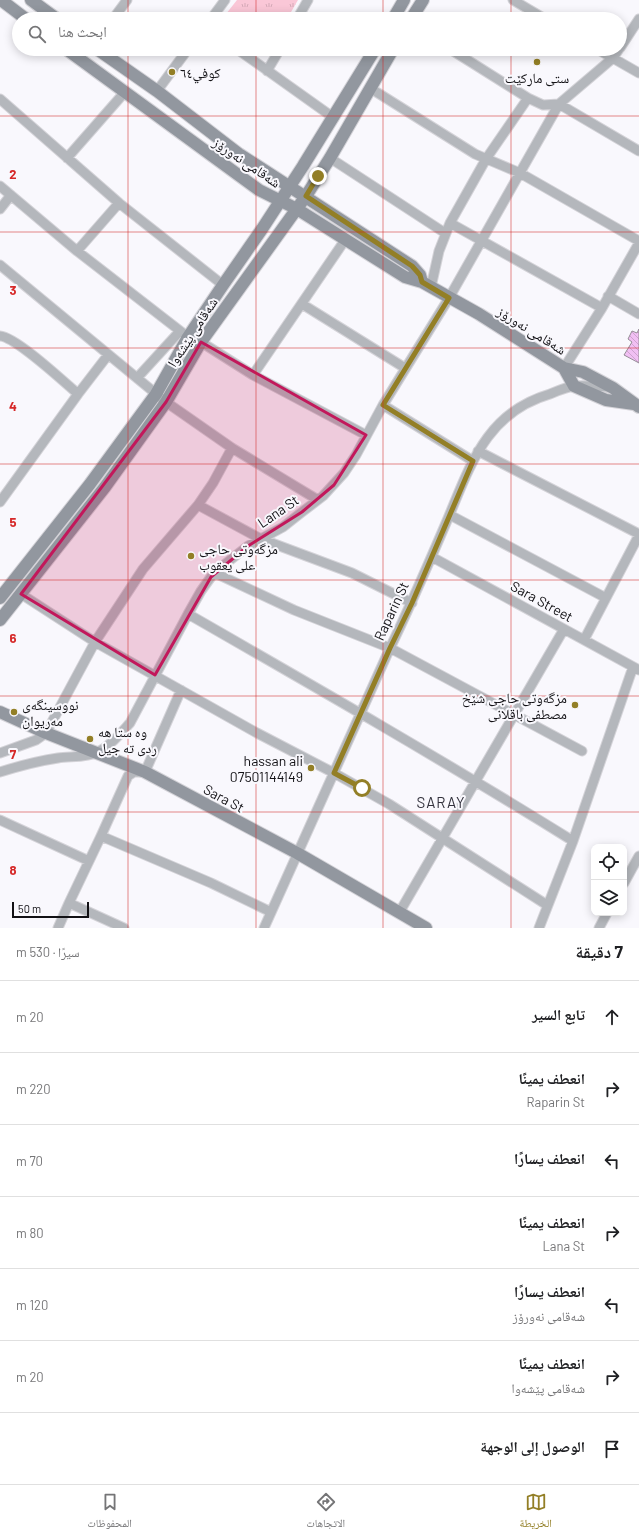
<!DOCTYPE html>
<html lang="ar">
<meta charset="utf-8">
<style>
body{margin:0;font-family:Barlow,"Noto Naskh Arabic",sans-serif;background:#f2f2f2;color:#202124;direction:rtl}
.controls{position:absolute;right:12px;bottom:12px;display:grid;overflow:hidden;border-radius:8px;box-shadow:0 2px 10px #0003}
.controls button{width:36px;height:36px;display:grid;place-items:center;padding:0;border:0;border-bottom:1px solid #e0e0e0;background:#fff;color:#202124;font:20px sans-serif}
.scale{position:absolute;left:12px;bottom:10px;width:77px;box-sizing:border-box;padding-left:4px;border:2px solid #121115;border-top:0;font-size:11px;line-height:14px;white-space:nowrap;color:#121115;-webkit-text-stroke:3px #f9f8fd;paint-order:stroke}
.stop{position:absolute;width:12px;height:12px;margin:-9px;border:3px solid #937f26;border-radius:50%;background:#fff}
.stop.end{background:#937f26;border-color:#fff;box-shadow:0 1px 4px #0008}
.list{margin:0;padding:0;list-style:none}
h2{display:flex;justify-content:space-between;align-items:center;height:52px;margin:0;padding:0 16px;font-size:17px}
h2 small{font-size:13px;font-weight:400;color:#757577}
.list li{display:grid;grid-template-columns:26px 1fr auto;gap:12px;align-items:center;box-sizing:border-box;height:72px;padding:0 16px;border-top:1px solid #e0e0e0}
.list b{display:block;font-size:15px;white-space:nowrap}
.list p{margin:0;font-size:13px;white-space:nowrap;color:#757577}
.list em{font-size:13px;font-style:normal;color:#757577}
.icon{flex:none;width:22px;height:22px;fill:none;stroke:currentColor;stroke-width:2;stroke-linecap:round;stroke-linejoin:round}
.map{position:relative;flex:none;width:639px;height:928px;overflow:hidden;direction:ltr}
.search{position:absolute;background:#fff;box-shadow:0 2px 10px #0003;left:12px;right:12px;top:12px;height:44px;display:flex;align-items:center;gap:10px;box-sizing:border-box;padding:0 14px;border-radius:22px;color:#757577;font-size:15px}
.sheet{height:556px;background:#fff}
nav{display:flex;justify-content:space-around;align-items:center;box-sizing:border-box;height:56px;border-top:1px solid #e0e0e0;background:#fff;font-size:11px;color:#757577}
nav a{display:grid;justify-items:center;gap:2px}
nav .on{color:#937f26}
.map>svg:first-child{display:block}
</style>
<div class="map">
<svg width="639" height="928" viewBox="0 0 639 928">
<defs>
<pattern id="park-tufts" width="24" height="20" patternUnits="userSpaceOnUse"><rect width="24" height="20" fill="#fac7d7"/><path d="M3 7l-1-3M5 7V3M7 7l1-3M15 17l-1-3M17 17v-4M19 17l1-3" fill="none" stroke="#d5aab8"/></pattern>
<pattern id="building-back-hatch" width="6" height="6" patternUnits="userSpaceOnUse"><rect width="6" height="6" fill="#f1bff3"/><path d="M-1 5l2 2M0 0l6 6M5-1l2 2" fill="none" stroke="#cea3cf"/></pattern>
</defs>
<rect width="100%" height="100%" fill="#f9f8fd"/>
<!-- park -->
<path fill="url(#park-tufts)" d="M237,0h61l-11,19h-65z"/>
<!-- building -->
<path fill="url(#building-back-hatch)" stroke="#968d97" d="M639,329v34l-15,-8 8,-13 -4,-3 4,-8 5,2z"/>
<g fill="none" stroke-linecap="round" stroke-linejoin="round">
<!-- street casing -->
<g stroke="#d4d3d8" stroke-width="11">
<path id="street" d="M513,0l32,19
M113,19l14,-19
M211,19l14,-19
M297,19l11,-19
M620,48l19,-29
M237,49l97,69
M450,49l78,49 15,7 16,-1 80,47
M597,49l42,24
M267,71l13,-22
M370,88l105,66 45,19 119,68
M157,91l31,-42
M0,99l119,104 104,82
M67,158l57,-65
M330,158l115,75
M0,186l77,65 111,86
M0,209l11,-14
M450,223l152,85
M77,251l42,-48
M0,265l166,137 66,46 86,52
M431,287l8,-36 11,-28 36,-64 42,-61
M608,296l31,18
M302,304l103,64
M0,336c16,1 64,46 78,58
M201,342l52,33 113,60
M564,368l38,-60 37,-65
M253,375l92,-135
M137,378l43,-47
M383,405l90,56
M478,451l161,83
M0,502l78,-108 30,-39
M198,505l63,34 91,34 60,30
M450,515l156,83
M432,557l207,113
M215,573l79,37 96,38 192,103
M21,594l74,48 162,91 77,40 55,31 158,101
M188,614c129,74 258,148 385,227
M584,640l55,-105
M0,753l36,-13 10,-7 49,-91 48,-73 55,-64 15,-22 19,-35
M0,772c19,-6 38,-11 58,-14 12,-2 28,0 40,-6 13,-7 22,-18 32,-29l58,-109 13,-23 10,-14 9,-9 28,-22 35,-19 19,-15 21,-16 21,-23 12,-18 27,-50 66,-107 110,-194 54,-46 6,-9
M0,820l89,41
M101,836l110,47 60,29
M624,883l15,-27
M69,903l55,25
M399,913l165,-284
M58,928l11,-25 32,-67 27,-60 6,-4h11l36,-82
M264,928l126,-280c20,-41 38,-83 56,-125 24,-56 39,-110 104,-129 7,-3 19,-8 26,-8 11,-1 23,1 34,1
M539,928l34,-87 60,-174
M599,928l8,-15"/>
</g>
<!-- secondary casing -->
<g stroke="#d4d3d8" stroke-width="14">
<path id="secondary" d="M1,0l25,19
M31,0l26,19
M393,19l11,-19
M411,19l12,-19
M66,49l193,141 38,19 108,68 17,5 57,32 85,54 19,4 30,16 26,19
M97,49l60,42 82,63 173,112 8,9 2,7
M564,368l10,18 32,14 28,4
M0,598l90,-114 66,-90 32,-57 35,-52 39,-56 41,-63 72,-117
M0,620l105,-133 61,-85 35,-60 105,-146 24,-38 63,-109
M0,712l46,21 99,39 152,81 129,75"/>
</g>
<!-- street -->
<use href="#street" stroke="#b4b7bc" stroke-width="9"/>
<!-- secondary -->
<use href="#secondary" stroke="#92979f" stroke-width="12"/>
</g>
<g fill="none" stroke-linecap="round" stroke-linejoin="round">
<!-- route -->
<path stroke="#937f26" stroke-width="5" d="M318,176l-12,20 106,70 8,9 2,7 27,16 -66,107 90,56 -61,142 -22,45 -56,125 28,15"/>
</g>
<!-- marked area -->
<path fill="#c2185b" fill-opacity="0.2" stroke="#c2185b" stroke-width="3" stroke-linejoin="round" d="M201,342l165,93 -32,50 -32,27 -54,34 -37,31 -56,98 -134,-81 145,-192z"/>
<!-- grid -->
<path fill="none" stroke="#d62828" stroke-width="1" stroke-opacity="0.55" d="M128,0v19M256,0v19M383,0v19M511,0v19M128,49v879M256,49v879M383,49v879M511,49v879M0,116h639M0,232h639M0,348h639M0,464h639M0,580h639M0,696h639M0,812h639"/>
<!-- markers -->
<g fill="#937f26" stroke="#f9f8fd" stroke-width="1.5">
<circle cx="537" cy="62" r="4"/>
<circle cx="172" cy="72" r="4"/>
<circle cx="191" cy="556" r="4"/>
<circle cx="575" cy="705" r="4"/>
<circle cx="14" cy="712" r="4"/>
<circle cx="90" cy="739" r="4"/>
<circle cx="311" cy="768" r="4"/>
</g>
<g text-anchor="middle" dominant-baseline="central" stroke-width="4" stroke-linejoin="round" paint-order="stroke">
<!-- poi labels -->
<g font-size="14" fill="#121115" stroke="#f9f8fd" text-anchor="start">
<text x="180" y="72">كوفي٦٤</text>
<text x="537" y="77" text-anchor="middle">ستی مارکێت</text>
<text x="199" y="548">مزگەوتی حاجی<tspan x="199" dy="16">علی یعقوب</tspan></text>
<text x="567" y="697" text-anchor="end">مزگەوتی حاجی شێخ<tspan x="567" dy="16">مصطفی باقلانی</tspan></text>
<text x="22" y="704">نووسینگەی<tspan x="22" dy="16">مەریوان</tspan></text>
<text x="98" y="731">وه ستا هه<tspan x="98" dy="16">ردى ته جيل</tspan></text>
<text x="303" y="760" text-anchor="end">hassan ali<tspan x="303" dy="16">07501144149</tspan></text>
</g>
<!-- street labels -->
<g font-size="14" fill="#121115" stroke="#f9f8fd">
<text transform="translate(247 162) rotate(34)">شەقامی نەورۆز</text>
<text transform="translate(532 330) rotate(32)">شەقامی نەورۆز</text>
<text transform="translate(192 332) rotate(-57)">شەقامی پێشەوا</text>
<text transform="translate(278 511) rotate(-34)">Lana St</text>
<text transform="translate(542 601) rotate(29)">Sara Street</text>
<text transform="translate(391 611) rotate(-65)">Raparin St</text>
<text transform="translate(224 798) rotate(28)">Sara St</text>
</g>
<!-- neighbourhood labels -->
<g font-size="15" letter-spacing="1" fill="#32313c" stroke="#f9f8fd">
<text x="441" y="802">SARAY</text>
</g>
</g>
<g font-size="13" text-anchor="middle" font-weight="bold" fill="#d62828" stroke="#f9f8fd" stroke-width="4" stroke-linejoin="round" paint-order="stroke">
<text x="13" y="179">2</text>
<text x="13" y="295">3</text>
<text x="13" y="411">4</text>
<text x="13" y="527">5</text>
<text x="13" y="643">6</text>
<text x="13" y="759">7</text>
<text x="13" y="875">8</text>
</g>
</svg>
<div class="controls">
<button><svg class="icon" aria-label="locate" viewBox="0 0 24 24"><circle cx="12" cy="12" r="6"/><path d="M12 2v4M12 18v4M2 12h4M18 12h4"/></svg></button>
<button><svg class="icon" aria-label="layers" viewBox="0 0 24 24"><path d="M12 4l9 5-9 5-9-5zM3 14l9 5 9-5"/></svg></button>
</div>
<div class="scale">50 m</div>
<div class="stop" style="left:362px;top:788px"></div>
<div class="stop end" style="left:318px;top:176px"></div>
<div class="search"><svg class="icon" aria-label="search" viewBox="0 0 24 24"><circle cx="10" cy="10" r="6"/><path d="M15 15l6 6"/></svg>ابحث هنا</div>
</div>
<section class="sheet">
<h2>7 دقيقة<small>سيرًا · 530 m</small></h2>
<ul class="list">
<li><svg class="icon" aria-label="ahead" viewBox="0 0 24 24"><path d="M12 20V5M6 11l6-6 6 6"/></svg><div><b>تابع السير</b></div><em>20 m</em></li>
<li><svg class="icon" aria-label="right" viewBox="0 0 24 24"><path d="M7 20v-9h11M14 6l5 5-5 5"/></svg><div><b>انعطف يمينًا</b><p>Raparin St</p></div><em>220 m</em></li>
<li><svg class="icon" aria-label="left" viewBox="0 0 24 24"><path d="M17 20v-9H6M10 6l-5 5 5 5"/></svg><div><b>انعطف يسارًا</b></div><em>70 m</em></li>
<li><svg class="icon" aria-label="right" viewBox="0 0 24 24"><path d="M7 20v-9h11M14 6l5 5-5 5"/></svg><div><b>انعطف يمينًا</b><p>Lana St</p></div><em>80 m</em></li>
<li><svg class="icon" aria-label="left" viewBox="0 0 24 24"><path d="M17 20v-9H6M10 6l-5 5 5 5"/></svg><div><b>انعطف يسارًا</b><p>شەقامی نەورۆز</p></div><em>120 m</em></li>
<li><svg class="icon" aria-label="right" viewBox="0 0 24 24"><path d="M7 20v-9h11M14 6l5 5-5 5"/></svg><div><b>انعطف يمينًا</b><p>شەقامی پێشەوا</p></div><em>20 m</em></li>
<li><svg class="icon" aria-label="arrive" viewBox="0 0 24 24"><path d="M6 21V4h12l-3 4 3 4H6"/></svg><div><b>الوصول إلى الوجهة</b></div></li>
</ul>
</section>
<nav>
<a class="on"><svg class="icon" aria-label="map" viewBox="0 0 24 24"><path d="M3 6l6-2 6 2 6-2v14l-6 2-6-2-6 2zM9 4v14M15 6v14"/></svg>الخريطة</a>
<a><svg class="icon" aria-label="directions" viewBox="0 0 24 24"><path d="M12 3l9 9-9 9-9-9zM9 14v-3h6M13 9l2 2-2 2"/></svg>الاتجاهات</a>
<a><svg class="icon" aria-label="saved" viewBox="0 0 24 24"><path d="M7 4h10v16l-5-4-5 4z"/></svg>المحفوظات</a>
</nav>
